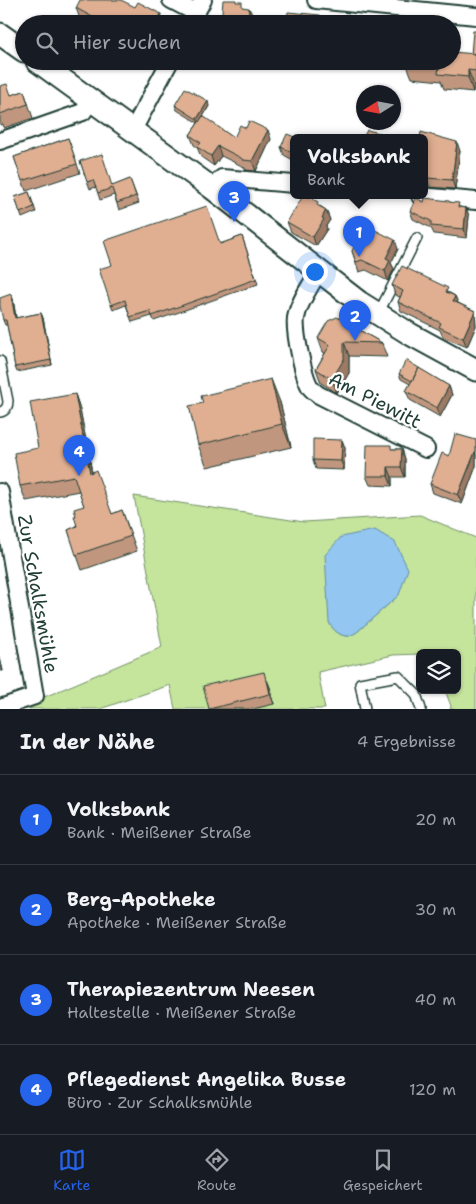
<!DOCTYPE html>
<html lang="de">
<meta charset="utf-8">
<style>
body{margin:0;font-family:"Shantell Sans",sans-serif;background:#242831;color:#f1f3f6}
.controls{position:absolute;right:15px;bottom:15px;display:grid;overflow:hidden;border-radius:8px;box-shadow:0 1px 4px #0004}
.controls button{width:45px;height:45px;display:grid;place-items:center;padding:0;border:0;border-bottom:1px solid #363941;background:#171b24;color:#f1f3f6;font:25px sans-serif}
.compass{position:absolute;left:356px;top:85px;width:45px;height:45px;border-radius:50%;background:#171b24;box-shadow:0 1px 4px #0004;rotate:259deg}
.you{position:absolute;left:314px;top:271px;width:18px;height:18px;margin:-12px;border:4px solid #fff;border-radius:50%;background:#1a73e8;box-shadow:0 0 0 8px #1a73e833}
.badge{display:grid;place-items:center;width:32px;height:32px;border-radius:50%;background:#2563eb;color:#fff;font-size:16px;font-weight:700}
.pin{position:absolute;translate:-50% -41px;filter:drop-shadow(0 1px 2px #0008)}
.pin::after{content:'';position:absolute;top:26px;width:18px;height:15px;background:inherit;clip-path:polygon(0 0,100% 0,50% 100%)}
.popup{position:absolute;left:290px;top:134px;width:138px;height:65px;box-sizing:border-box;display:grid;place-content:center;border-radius:8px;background:#171b24;filter:drop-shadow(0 1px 4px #0005);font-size:16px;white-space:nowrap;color:#9ea1a6}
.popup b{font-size:19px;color:#f1f3f6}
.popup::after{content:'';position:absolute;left:50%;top:100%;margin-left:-10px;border:10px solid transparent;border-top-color:#171b24}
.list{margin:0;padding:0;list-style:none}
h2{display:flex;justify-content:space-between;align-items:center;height:65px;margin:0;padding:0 20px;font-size:21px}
h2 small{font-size:16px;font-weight:400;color:#9ea1a6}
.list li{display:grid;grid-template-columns:32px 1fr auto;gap:15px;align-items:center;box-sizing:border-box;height:90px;padding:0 20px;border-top:1px solid #363941}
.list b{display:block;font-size:19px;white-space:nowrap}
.list p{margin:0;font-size:16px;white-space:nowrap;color:#9ea1a6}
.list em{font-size:16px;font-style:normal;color:#9ea1a6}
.icon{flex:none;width:28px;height:28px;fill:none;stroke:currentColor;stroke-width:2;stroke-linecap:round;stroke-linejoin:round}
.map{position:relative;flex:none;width:476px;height:709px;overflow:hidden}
.search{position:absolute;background:#171b24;box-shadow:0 1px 4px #0004;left:15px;right:15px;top:15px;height:55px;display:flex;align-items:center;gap:12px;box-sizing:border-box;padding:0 18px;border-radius:28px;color:#9ea1a6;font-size:19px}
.sheet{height:425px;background:#171b24}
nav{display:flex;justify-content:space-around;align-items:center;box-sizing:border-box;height:70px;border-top:1px solid #363941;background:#171b24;font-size:14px;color:#9ea1a6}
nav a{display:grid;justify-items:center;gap:2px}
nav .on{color:#2563eb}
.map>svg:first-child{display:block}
</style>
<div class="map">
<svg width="476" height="709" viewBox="0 0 476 709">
<rect width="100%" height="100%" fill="#fff"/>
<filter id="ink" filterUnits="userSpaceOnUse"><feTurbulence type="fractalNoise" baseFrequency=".02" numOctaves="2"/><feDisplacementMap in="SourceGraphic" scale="10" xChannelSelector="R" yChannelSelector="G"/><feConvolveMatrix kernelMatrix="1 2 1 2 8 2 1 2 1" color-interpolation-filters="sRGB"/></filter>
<g filter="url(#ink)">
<!-- green -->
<path fill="#c5e49c" stroke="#729068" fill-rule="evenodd" d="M134,496l170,26 116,-7 56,23v171h-26l1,-3 -6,-16h12v-37h-37v1l-27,1 -75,17 7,37h-150l-5,-24 -70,24h-92l34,-11 120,-51zM399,595l-42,37c0,0 -7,4 -8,4 -9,1 -17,-7 -20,-14z"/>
<!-- water -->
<path fill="#93c6f0" stroke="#658fa5" d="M375,530l20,12 13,27 -9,26 -42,37c0,0 -7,4 -8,4 -9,1 -17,-7 -20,-14l-4,-67 16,-18z"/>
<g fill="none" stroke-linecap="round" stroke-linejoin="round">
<!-- service casing -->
<g stroke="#1f3d34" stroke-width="12">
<path id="service" d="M378,314l39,-76
M0,361l8,40c0,5 -2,10 -8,11
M365,709l-5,-26 38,-7 18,18 5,15"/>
</g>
<!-- minor casing -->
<g stroke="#1f3d34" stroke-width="20">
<path id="minor" d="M171,0l25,13
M316,0l160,16
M190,24l13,-24
M133,130l37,-69
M0,141l83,-29 8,-12
M212,188l10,-10 72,6
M420,196l56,5
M318,272c-7,14 -19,29 -22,46 -2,13 7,57 14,69 2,3 5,5 9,8l107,54
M0,492l35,204 -35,12"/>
</g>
<!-- tertiary casing -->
<g stroke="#1f3d34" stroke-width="25">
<path id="tertiary" d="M0,34l24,17
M37,61l175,127 147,114 51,32 66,36"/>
</g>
<!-- service -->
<use href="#service" stroke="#fff" stroke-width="9"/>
<!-- minor -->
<use href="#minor" stroke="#fff" stroke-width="16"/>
<!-- tertiary -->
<use href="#tertiary" stroke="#fff" stroke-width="21"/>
</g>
<!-- wall -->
<path fill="#c1967e" stroke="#1f3d34" d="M76,8l88,16h-76l-8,-5z
M476,31v54h-2l-1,7 -29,-3 -3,-8 -29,-3 -6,-15 65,-9z
M114,61h11l-3,5z
M203,61h17l-1,5 -15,-3z
M0,86l11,9 13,-4 9,27 -29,10 -1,-4 -3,1z
M175,105l34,1 -6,11 31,21 37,1 -15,32 -10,-1 -2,-3 -23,-11 -7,10 -13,-9 -4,-10 -3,-2 -4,-10 8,-12 -21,-13z
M68,138l12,35 -54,18 -12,-34z
M294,138v25l-1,-3 -9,-5 -3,-8z
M424,138l36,13 -5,38 -25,-2 -3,-9v-6l-3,-1z
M80,161l33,25 17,-7 9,24 -20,7 -5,-15 -14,5 -4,-13 -6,2z
M29,192l7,20 -14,6 -7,-21z
M424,202h26l10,5 6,1 3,8 -2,22 -33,-4 -3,-6 -18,-9 -3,-8z
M320,206l6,4 4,10 -4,6 1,3 -11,17 -25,-14 -4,-10z
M242,236l16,48 -104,37 -2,-5 -20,6 -6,-17 -13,5 -2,-5 109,-61z
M398,249l-7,14 3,6 -6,12 -22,-11 -7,2 -7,-21z
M392,285l58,8 5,3 3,7 17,8 1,15 -9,21 -24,-10 -3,-7 -39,-19 -3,-9 2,-5 -5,-2z
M11,294l2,5 3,19 25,-5 2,5 9,47 -35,7 -2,-5 -8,-42h-2l-2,-5z
M345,318l2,5 35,20 5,14 -38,-1v17l-12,20 -16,-10 -5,-14 9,-16 -2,-1 -5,-14 26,-17z
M419,368l1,1 29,17 3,9 -12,22 -30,-17 -4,-9 4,-7 -9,-5 -2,-5z
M75,394l5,15 12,63 20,42 10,-4 15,41 -55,19 -14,-40 9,-4 -1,-10 8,-10 -5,-15 -53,10 -6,-15 18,-38z
M280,402l11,45 -84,20 -9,-22z
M342,440l3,8 -1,22 -28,-1 -3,-9z
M476,440v26l-14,38 -29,-11 -3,-9 19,-28z
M392,449h10l3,10v18h-13v9l-22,-1 -4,-9z
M0,658l3,13h-3z
M267,680l4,10 3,14 -21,5h-44z"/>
<!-- shaded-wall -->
<path fill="#9d7a66" stroke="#1f3d34" d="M249,8l4,8 -1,8h-4z
M161,14l3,10h-8z
M320,15l3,9h-4z
M121,61h4l-3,5z
M468,70l6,15 -1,7 -5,-15z
M208,101l1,5 -10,17 -2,-4z
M268,130l3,9 -15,32 -4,-10z
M457,142l3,9 -5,38 -3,-9z
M218,146l3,10 -7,10 -3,-10z
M466,208l3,8 -2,22 -3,-9z
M326,210l4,10 -4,6 1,3 -11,17 -3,-9z
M395,240l3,9 -7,14 3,6 -6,12 -3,-10 1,-13z
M11,294l2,5 4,24 -2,-5z
M455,296l4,9 -6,-4z
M475,311l1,15 -9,21 -4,-9z
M41,313l2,5 9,47 -1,-5z
M344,342l5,14v17l-12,20 -5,-14z
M271,379l9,23 11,45 -9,-23z
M449,386l3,9 -12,22 -3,-9z
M75,394l5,15 15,79 -5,-15z
M342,440l3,8 -1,22 -3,-9z
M402,449l3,10v18l-4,-10z
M475,452l1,4v10l-14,38 -4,-9z
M388,467l4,10v9l-4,-10z
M0,658l3,13 -3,-7z
M267,680l4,10 3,14 -4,-10z"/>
<!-- building -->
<path fill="#e0af92" stroke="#1f3d34" d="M80,0h41l14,7 3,-5 23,12 -5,10h-51l-29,-16z
M223,0h13v2h6v5l7,1 -1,16h-27z
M288,12l32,3 -1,9h-33z
M354,18l15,2v4h-16z
M418,19l27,3v2h-27z
M473,31h3v23h-5z
M452,52l24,2v17l-8,-1v7l-30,-3 1,-8 -33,-3 1,-2h45z
M7,84l4,11 13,-4 4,13 -28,10v-28z
M185,88l23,13 -11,18 -22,-14z
M203,116l31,22 6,-13 6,3 3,-7 19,9 -16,31 -9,-1 -2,-2 -23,-12 -7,10 -14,-9 4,-4 -11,-8z
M367,130l34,8h-38z
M421,132l36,10 -5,38 -25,-2 1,-14 -4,-1v-25h-4z
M287,134l10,4h-3v15l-13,-6z
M303,137l16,1h-17z
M68,138l9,26 -55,17 -8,-24z
M102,154l10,32 18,-7 6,17 -19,7 -5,-15 -14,5 -5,-13 -6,2 -7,-21z
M29,192l5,15 -14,6 -5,-16z
M303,196h4l11,6 -1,3 9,5 -4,8 2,1 -11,18 -26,-15z
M416,198l8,4 1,-4 24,3v1l10,1 -1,4 8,1 -2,21 -33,-3v-5l-21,-10z
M207,206l13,38 22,-8 14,43 -104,37 -2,-5 -20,6 -5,-17 -14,5 -12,-36 13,-4 -8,-24z
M365,225l30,15 -9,18 4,2 -5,11 -23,-11 -6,2 -4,-11z
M402,266l46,22 -2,4 9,4 -2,5 22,10 -12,27 -24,-11 2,-4 -43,-21 5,-11 -11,-6z
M11,294l4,24 26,-5 10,47 -36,7 -9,-47h-3l-3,-14v-8z
M337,317l7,4 1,-3v4l37,21 -38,-1v17l-12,20 -16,-10 14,-24 -12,-7 10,-17z
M406,360l13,8 -7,13 -13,-7z
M419,368l30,18 -12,22 -31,-17z
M271,379l11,45 -84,21 -9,-39 14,-3 -2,-7z
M75,394l15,79 6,-3 16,44 10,-4 9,26 -55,19 -8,-25 9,-4 -3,-10h2l-2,-7 10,-3 -10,-30 -54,10 -6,-33 24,-5 -8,-46z
M455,434l21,6v12h-1l-17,43 -28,-11 12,-31 7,3z
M313,439l29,1 -1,21 -28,-1z
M367,445h24v4h11l-1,18h-13v9h-22z
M264,672l2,8h1l3,14 -61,15 -6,-23z"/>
</g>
<g text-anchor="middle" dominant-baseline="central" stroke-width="4.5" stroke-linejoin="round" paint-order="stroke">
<!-- street labels -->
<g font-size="19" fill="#1f3d34" stroke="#fff">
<text transform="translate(375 400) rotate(27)">Am Piewitt</text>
<text transform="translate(38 594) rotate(80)">Zur Schalksmühle</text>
</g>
</g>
</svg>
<div class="controls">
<button><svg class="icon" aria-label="layers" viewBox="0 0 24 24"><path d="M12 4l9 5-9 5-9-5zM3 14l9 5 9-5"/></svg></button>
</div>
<svg class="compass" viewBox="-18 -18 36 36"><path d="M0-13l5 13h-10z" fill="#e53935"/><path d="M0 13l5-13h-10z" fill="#9ea1a6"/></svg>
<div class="you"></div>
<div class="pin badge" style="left:359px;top:257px">1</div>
<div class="popup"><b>Volksbank</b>Bank</div>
<div class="pin badge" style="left:355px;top:341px">2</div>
<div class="pin badge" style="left:234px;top:222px">3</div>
<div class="pin badge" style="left:79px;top:476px">4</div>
<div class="search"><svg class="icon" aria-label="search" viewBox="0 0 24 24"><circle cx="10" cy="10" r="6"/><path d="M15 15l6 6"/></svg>Hier suchen</div>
</div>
<section class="sheet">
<h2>In der Nähe<small>4 Ergebnisse</small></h2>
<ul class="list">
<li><span class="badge">1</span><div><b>Volksbank</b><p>Bank · Meißener Straße</p></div><em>20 m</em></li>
<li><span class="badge">2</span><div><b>Berg-Apotheke</b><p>Apotheke · Meißener Straße</p></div><em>30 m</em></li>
<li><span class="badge">3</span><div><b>Therapiezentrum Neesen</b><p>Haltestelle · Meißener Straße</p></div><em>40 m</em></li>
<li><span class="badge">4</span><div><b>Pflegedienst Angelika Busse</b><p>Büro · Zur Schalksmühle</p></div><em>120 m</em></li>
</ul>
</section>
<nav>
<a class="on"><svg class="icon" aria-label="map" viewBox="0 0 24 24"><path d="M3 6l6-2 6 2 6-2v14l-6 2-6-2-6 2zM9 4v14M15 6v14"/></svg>Karte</a>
<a><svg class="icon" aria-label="directions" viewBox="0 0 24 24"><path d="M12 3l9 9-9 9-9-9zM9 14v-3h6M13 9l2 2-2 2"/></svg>Route</a>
<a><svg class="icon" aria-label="saved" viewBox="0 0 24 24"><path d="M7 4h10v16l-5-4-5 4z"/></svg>Gespeichert</a>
</nav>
